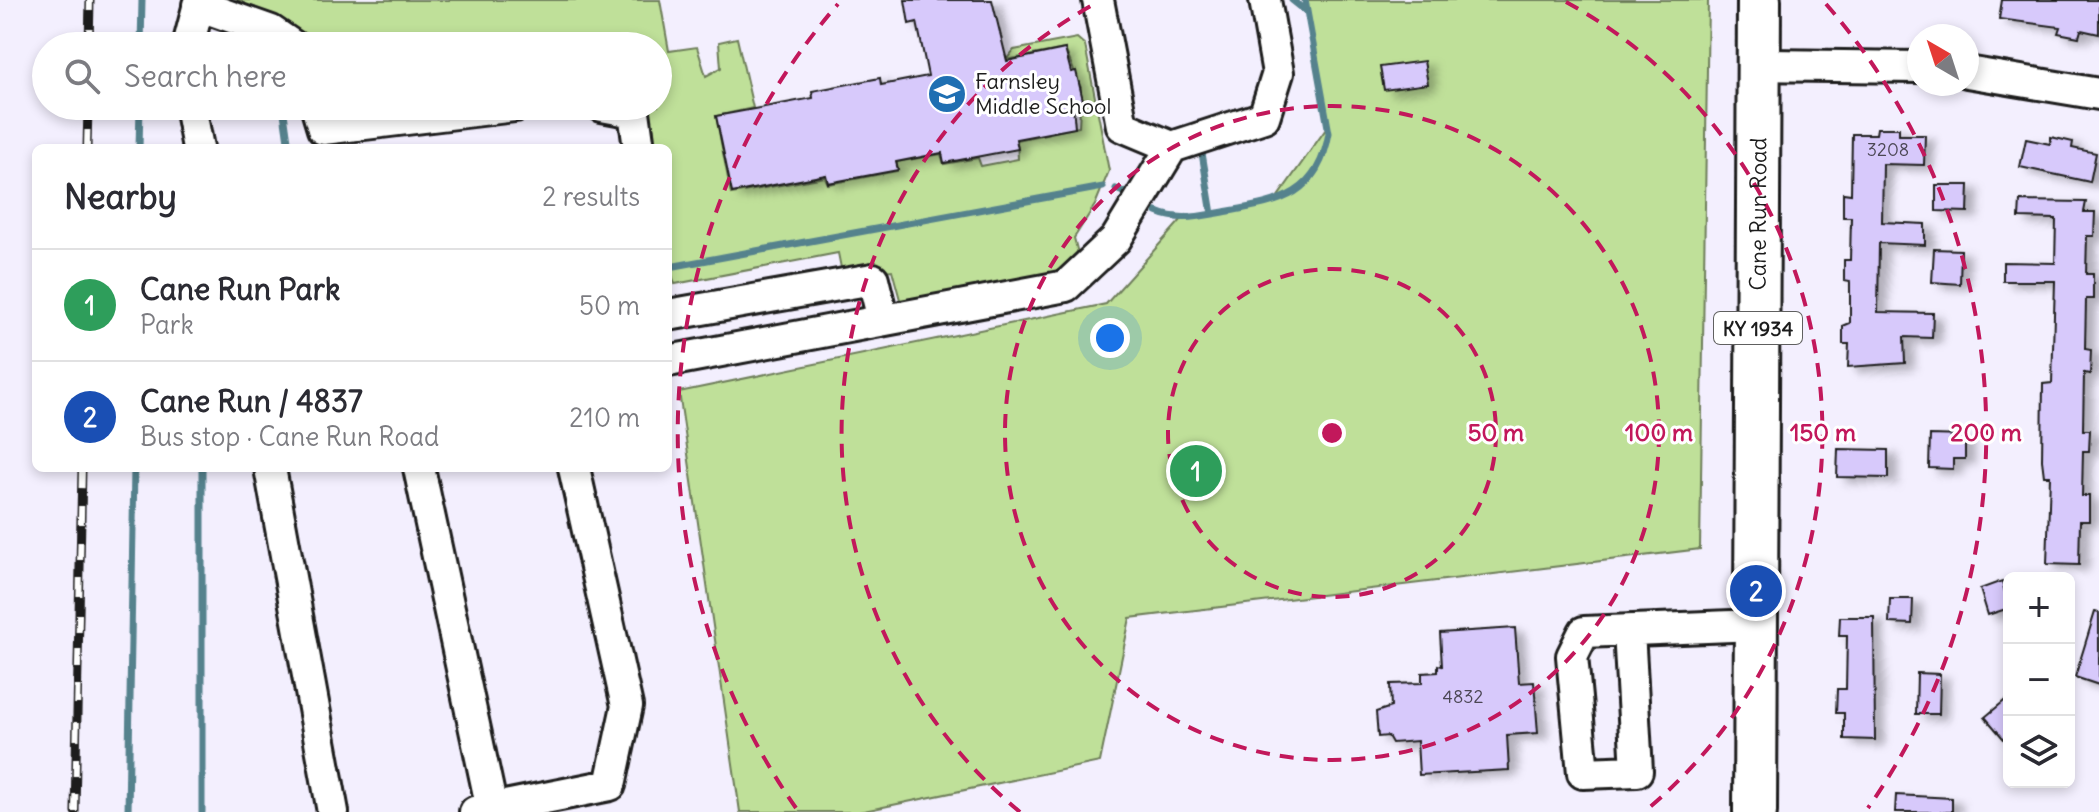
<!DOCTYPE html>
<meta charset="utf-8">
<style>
body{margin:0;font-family:Delius,sans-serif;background:#f7f7f7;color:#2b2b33}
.controls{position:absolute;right:24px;bottom:24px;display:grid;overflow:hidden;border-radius:12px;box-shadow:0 4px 12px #0003}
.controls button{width:72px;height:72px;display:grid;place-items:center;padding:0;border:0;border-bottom:2px solid #e1e1e2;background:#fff;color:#2b2b33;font:40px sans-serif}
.compass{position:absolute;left:1907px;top:24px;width:72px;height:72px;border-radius:50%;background:#fff;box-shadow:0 4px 12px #0003;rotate:321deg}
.you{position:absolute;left:1110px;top:338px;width:28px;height:28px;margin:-20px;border:6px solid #fff;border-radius:50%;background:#1a73e8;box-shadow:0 0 0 12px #1a73e833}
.badge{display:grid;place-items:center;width:52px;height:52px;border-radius:50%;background:#0f766e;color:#fff;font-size:26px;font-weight:700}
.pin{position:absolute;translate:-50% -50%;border:4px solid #fff;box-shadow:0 2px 8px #0006}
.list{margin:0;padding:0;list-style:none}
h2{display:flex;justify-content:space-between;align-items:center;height:104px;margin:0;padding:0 32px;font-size:34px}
h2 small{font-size:26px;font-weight:400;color:#7c7c81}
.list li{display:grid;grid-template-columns:52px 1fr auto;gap:24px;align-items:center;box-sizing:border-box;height:112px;padding:0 32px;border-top:2px solid #e1e1e2}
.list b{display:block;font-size:30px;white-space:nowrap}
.list p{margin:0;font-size:26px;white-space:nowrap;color:#7c7c81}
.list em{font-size:26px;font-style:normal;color:#7c7c81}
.icon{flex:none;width:44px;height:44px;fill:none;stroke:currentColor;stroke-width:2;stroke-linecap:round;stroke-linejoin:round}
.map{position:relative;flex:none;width:2099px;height:812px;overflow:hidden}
.search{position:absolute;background:#fff;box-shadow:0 4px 12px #0003;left:32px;top:32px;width:640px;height:88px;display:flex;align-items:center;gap:20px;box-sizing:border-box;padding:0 28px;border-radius:44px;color:#7c7c81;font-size:30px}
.panel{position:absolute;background:#fff;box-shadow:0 4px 12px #0003;left:32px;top:144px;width:640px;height:328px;border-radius:12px}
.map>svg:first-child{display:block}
</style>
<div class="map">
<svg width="2099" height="812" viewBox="0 0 2099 812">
<defs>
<filter id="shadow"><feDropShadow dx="9" dy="5" stdDeviation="4" flood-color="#0004"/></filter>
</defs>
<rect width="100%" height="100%" fill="#f3effe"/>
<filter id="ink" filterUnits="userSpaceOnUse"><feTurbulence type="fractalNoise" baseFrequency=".0125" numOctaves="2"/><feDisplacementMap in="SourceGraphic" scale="16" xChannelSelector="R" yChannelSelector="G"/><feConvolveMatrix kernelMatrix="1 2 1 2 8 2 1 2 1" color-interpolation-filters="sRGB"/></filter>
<g filter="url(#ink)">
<!-- green -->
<path fill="#bfe099" stroke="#6e7e5a" stroke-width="2" d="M227,0h433l9,51 28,-4 9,29 15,-8 -2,-26 18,-4 16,70 -37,8 15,78 94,-17 3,7 69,-13v-9l44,-8 3,10 34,-6 3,8 37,-7 -1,-19 62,-13 2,-39 -16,-39 -59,11 8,-10 63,-12 8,7 24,126 -14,34 -21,33 6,23 -21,11 -157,35 -10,-37 -46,6 -4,-3 -4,-20 -163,31 -7,-21v-115h-13l-1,-19 -11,-23h15v-60h-348l-5,-7z
M1305,0h403l-8,549 -570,69 -30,144 -241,50h-119l-61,-420 427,-88 76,-85 92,-17 54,-76z"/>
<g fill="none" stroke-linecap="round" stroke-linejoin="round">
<!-- stream -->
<path stroke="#54828d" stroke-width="7" d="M1292,0l15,12
M141,46l1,-46
M283,106l6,42
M139,148l1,-42
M1202,153l10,61
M1116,189l7,3
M1157,212c23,10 43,4 67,0 55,-10 94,-15 105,-79l-24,-133
M675,266l428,-79
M128,812l6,-344
M202,812v-344"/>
</g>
<!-- building -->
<path fill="#d7c9fb" stroke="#1c1c1c" stroke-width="2" filter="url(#shadow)" d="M905,0h87l15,61 58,-12 6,23 5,-1 7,29 -10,5 2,23 -59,11 2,10 -74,14 -2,-10 -46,9 2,8 -70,13 -2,-8 -94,18 -16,-77 97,-18 -1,-7 68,-13 1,7 47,-9 -11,-54 -8,2z
M2002,0h97v34l-18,-4 -2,7 -21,-4 2,-6 -61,-8z
M1424,61l4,23 -44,6 -4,-23z
M1877,128h22v7h26l-1,30 -41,-1 -1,58 43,2v21l-46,-2 -1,69 55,1 -1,25 -28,-1 1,26 -57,4 1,-23h-6v-18l7,-3v-41l-6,-1v-21h6l1,-43h-8v-24l8,1 1,-60h24z
M2051,137l22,5 -1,6 24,5 -6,29 -70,-15 6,-28 24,5z
M1936,185h33l-1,27 -32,-1z
M2020,201l66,1 -2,10h11l-1,24h-7l-1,38h7v25h-7l-1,50 6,1 -1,24 -6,-1 -1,57h7l-1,21h-6l-1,45h7v25h-9l-1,44 -32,-1 3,-88h-6l-2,-16 1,-76 9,-1 3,-102h-52v-19l52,1 1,-44 -37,-1z
M1934,249l27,1 -1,34 -28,-2z
M1930,435l35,1v23h-12v10l-24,-1z
M1838,449l50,1v28l-51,-1z
M2002,581l7,27 -21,7 -8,-26z
M1890,599h23l-1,25 -23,-1z
M2095,612l4,1v72l-24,-8z
M1840,617h34l1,123 -31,-1v-26h-8l1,-24h9l1,-53h-8z
M1515,628l4,55 15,-1 4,51 -31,2 2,35 -90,5 -2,-34 -25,2 -4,-7 -10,1 -2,-25 15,-5 -1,-23 32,-1v-10l16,-1v-7l4,1 -2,-33z
M1917,673l23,1 -1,40h-23z
M2009,697v48l-24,-28z
M1896,795l56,3v14h-57z"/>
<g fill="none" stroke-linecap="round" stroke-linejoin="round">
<!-- minor casing -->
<g stroke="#1c1c1c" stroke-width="36">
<path id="minor" d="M1098,0l24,126 50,21
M198,5l73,26 22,15
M188,46l12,-46
M1759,65l160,2
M1967,72l132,22
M190,106l8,42
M316,106l7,23 192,-23
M602,106l32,6 5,36
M668,315l205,-36 10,41
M668,361l398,-75 50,-47 56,-92 92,-30 14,-44 -13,-73
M270,468l63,344
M419,468l73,341
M1629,631l8,140 -54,2 -11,-117 12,-24 172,-7
M475,812l135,-27 17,-79 -53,-238"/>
</g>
<!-- highway casing -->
<g stroke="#1c1c1c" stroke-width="48">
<g id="highway">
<path id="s1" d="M1755,812l4,-812"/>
</g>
</g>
<!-- minor -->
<use href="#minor" stroke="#fff" stroke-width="30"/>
<!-- highway -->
<use href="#highway" stroke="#fff" stroke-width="42"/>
<!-- rail casing -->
<g stroke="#1c1c1c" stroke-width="9">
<path id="rail" d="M89,46l1,-46
M87,148l1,-42
M75,812l7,-344"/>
</g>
<!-- rail -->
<use href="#rail" stroke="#fff" stroke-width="6" stroke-dasharray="18" stroke-linecap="butt"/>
</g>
</g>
<!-- distance rings -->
<g fill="none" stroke="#c2185b" stroke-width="4" stroke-dasharray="14 10">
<circle cx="1332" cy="433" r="164"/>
<circle cx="1332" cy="433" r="327"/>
<path d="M1020 812A491 491 0 0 1 1098 2M1566 2A491 491 0 0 1 1644 812"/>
<path d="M796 808A654 654 0 0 1 838 4M1826 4A654 654 0 0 1 1868 808"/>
</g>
<!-- icons -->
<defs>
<g id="school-disc" transform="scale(2)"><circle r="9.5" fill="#1f6fb2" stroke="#fff"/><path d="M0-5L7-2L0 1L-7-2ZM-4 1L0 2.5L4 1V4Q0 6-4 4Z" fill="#fff"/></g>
</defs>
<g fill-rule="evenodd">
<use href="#school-disc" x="947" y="94"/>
</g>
<g text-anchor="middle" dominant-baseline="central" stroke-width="6" stroke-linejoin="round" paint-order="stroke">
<!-- number labels -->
<g font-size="18" fill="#4b4754">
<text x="1888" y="149">3208</text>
<text x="1463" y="696">4832</text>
</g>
<!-- shield labels -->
<rect fill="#fff" stroke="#606060" stroke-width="2" x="1714" y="312" width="88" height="32" rx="6"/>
<g font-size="20" font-weight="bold" fill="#1c1c1c">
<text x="1758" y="328">KY 1934</text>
</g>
<!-- poi labels -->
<g font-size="22" fill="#1c1c1c" stroke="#fff" text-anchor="start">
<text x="975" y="81">Farnsley<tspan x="975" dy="25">Middle School</tspan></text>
</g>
<!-- street labels -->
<g font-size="22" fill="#1c1c1c" stroke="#fff">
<text stroke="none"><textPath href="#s1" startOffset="598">Cane Run Road</textPath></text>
</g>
</g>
<circle cx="1332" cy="433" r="12" fill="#c2185b" stroke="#fff" stroke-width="4"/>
<g font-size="24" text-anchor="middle" font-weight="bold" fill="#c2185b" stroke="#fff" stroke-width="6" stroke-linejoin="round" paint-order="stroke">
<text x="1496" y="441">50 m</text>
<text x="1659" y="441">100 m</text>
<text x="1823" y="441">150 m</text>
<text x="1986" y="441">200 m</text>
</g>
</svg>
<div class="controls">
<button>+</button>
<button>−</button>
<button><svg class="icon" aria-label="layers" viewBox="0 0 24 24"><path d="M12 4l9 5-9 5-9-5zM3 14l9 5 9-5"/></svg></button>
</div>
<svg class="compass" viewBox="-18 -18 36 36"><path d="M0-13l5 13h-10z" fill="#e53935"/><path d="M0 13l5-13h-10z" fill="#7c7c81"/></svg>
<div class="you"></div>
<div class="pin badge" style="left:1196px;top:471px;background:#2e9e5b">1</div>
<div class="pin badge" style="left:1756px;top:591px;background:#1a4fb4">2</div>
<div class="search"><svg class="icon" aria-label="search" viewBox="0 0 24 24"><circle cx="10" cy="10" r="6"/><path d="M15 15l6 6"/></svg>Search here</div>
<section class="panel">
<h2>Nearby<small>2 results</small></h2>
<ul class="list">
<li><span class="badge" style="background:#2e9e5b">1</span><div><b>Cane Run Park</b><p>Park</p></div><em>50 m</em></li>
<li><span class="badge" style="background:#1a4fb4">2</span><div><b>Cane Run / 4837</b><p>Bus stop · Cane Run Road</p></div><em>210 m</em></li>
</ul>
</section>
</div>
